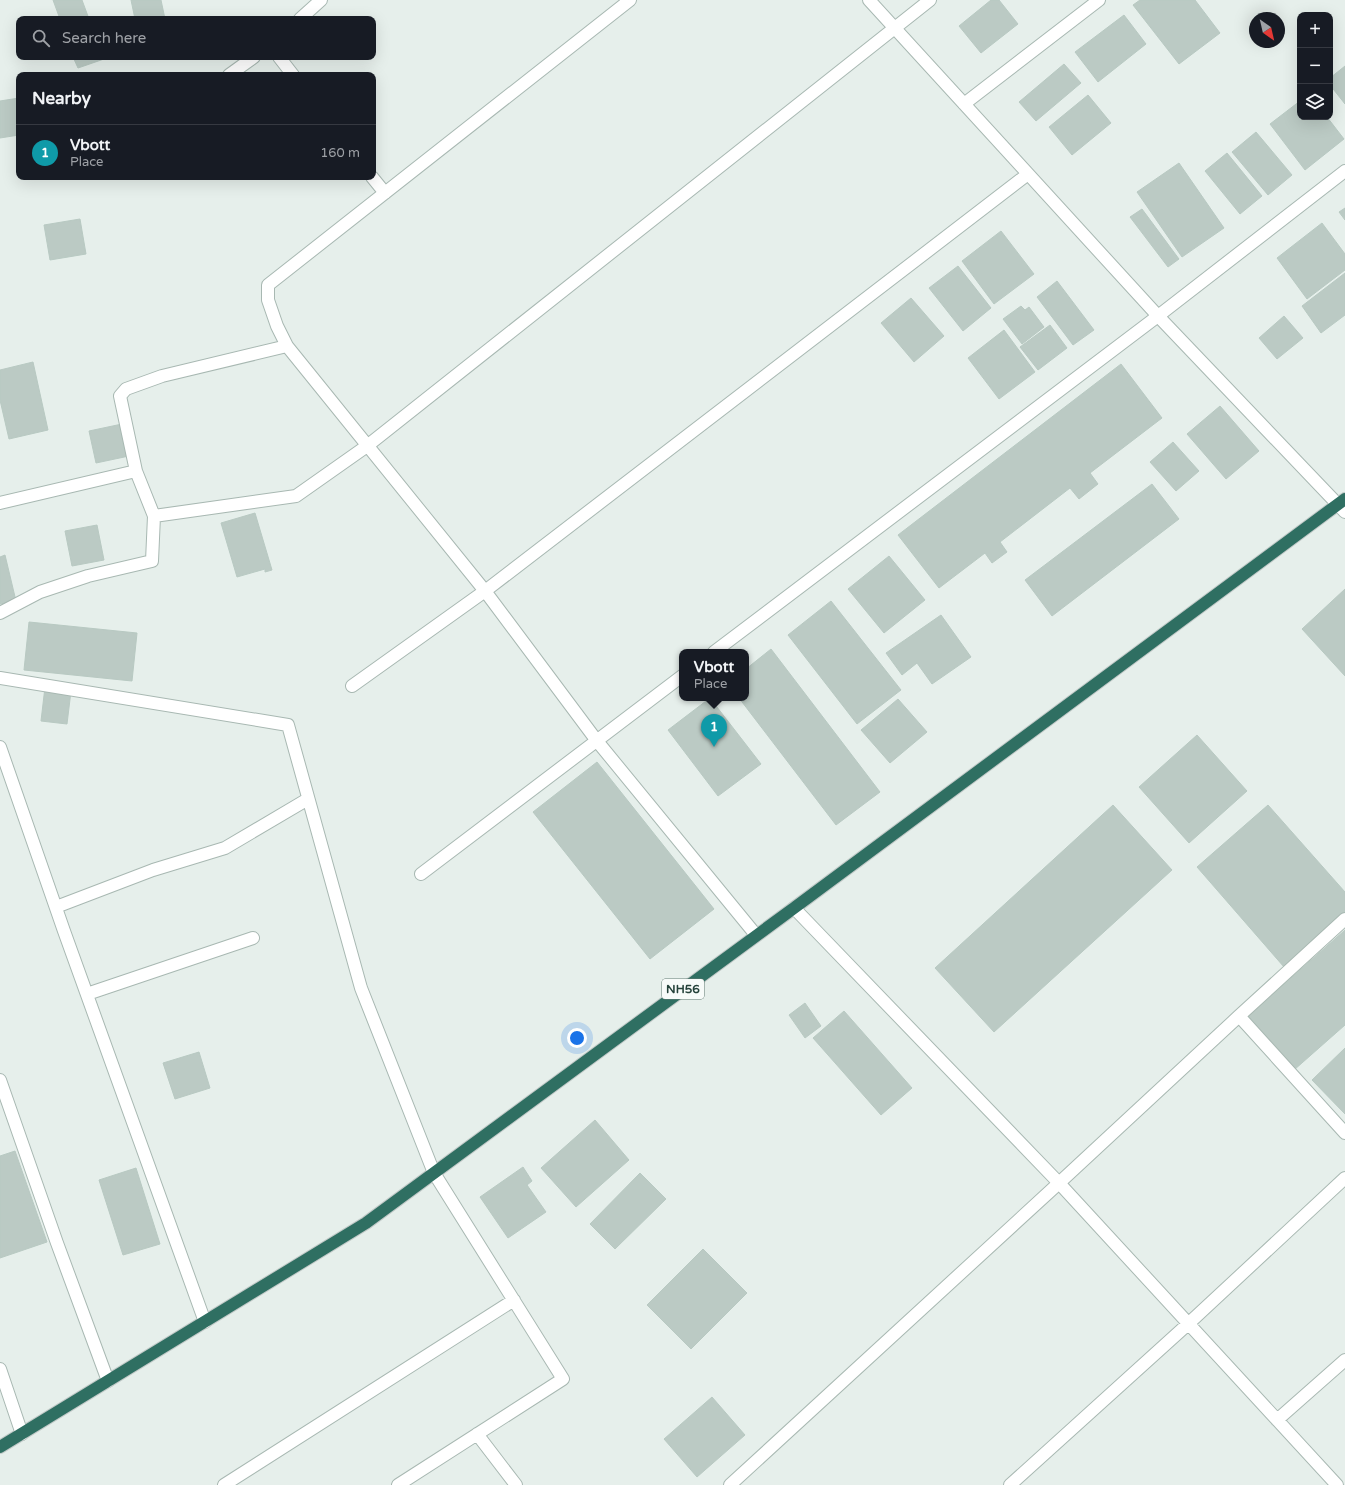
<!DOCTYPE html>
<meta charset="utf-8">
<style>
body{margin:0;font-family:"Varela Round",sans-serif;background:#20242c;color:#f1f3f6}
.controls{position:absolute;right:12px;top:12px;display:grid;overflow:hidden;border-radius:8px;box-shadow:0 4px 16px #0002}
.controls button{width:36px;height:36px;display:grid;place-items:center;padding:0;border:0;border-bottom:1px solid #363941;background:#171b24;color:#f1f3f6;font:20px sans-serif}
.compass{position:absolute;left:1249px;top:12px;width:36px;height:36px;border-radius:50%;background:#171b24;box-shadow:0 4px 16px #0002;rotate:146deg}
.you{position:absolute;left:577px;top:1038px;width:14px;height:14px;margin:-10px;border:3px solid #fff;border-radius:50%;background:#1a73e8;box-shadow:0 0 0 6px #1a73e833}
.badge{display:grid;place-items:center;width:26px;height:26px;border-radius:50%;background:#0f766e;color:#fff;font-size:13px;font-weight:700}
.pin{position:absolute;translate:-50% -33px;filter:drop-shadow(0 1px 2px #0008)}
.pin::after{content:'';position:absolute;top:21px;width:14px;height:12px;background:inherit;clip-path:polygon(0 0,100% 0,50% 100%)}
.popup{position:absolute;left:679px;top:649px;width:70px;height:52px;box-sizing:border-box;display:grid;place-content:center;border-radius:8px;background:#171b24;filter:drop-shadow(0 1px 3px #0005);font-size:13px;white-space:nowrap;color:#9ea1a6}
.popup b{font-size:15px;color:#f1f3f6}
.popup::after{content:'';position:absolute;left:50%;top:100%;margin-left:-8px;border:8px solid transparent;border-top-color:#171b24}
.list{margin:0;padding:0;list-style:none}
h2{display:flex;justify-content:space-between;align-items:center;height:52px;margin:0;padding:0 16px;font-size:17px}
h2 small{font-size:13px;font-weight:400;color:#9ea1a6}
.list li{display:grid;grid-template-columns:26px 1fr auto;gap:12px;align-items:center;box-sizing:border-box;height:56px;padding:0 16px;border-top:1px solid #363941}
.list b{display:block;font-size:15px;white-space:nowrap}
.list p{margin:0;font-size:13px;white-space:nowrap;color:#9ea1a6}
.list em{font-size:13px;font-style:normal;color:#9ea1a6}
.icon{flex:none;width:22px;height:22px;fill:none;stroke:currentColor;stroke-width:2;stroke-linecap:round;stroke-linejoin:round}
.map{position:relative;flex:none;width:1345px;height:1485px;overflow:hidden}
.search{position:absolute;background:#171b24;box-shadow:0 4px 16px #0002;left:16px;top:16px;width:360px;height:44px;display:flex;align-items:center;gap:10px;box-sizing:border-box;padding:0 14px;border-radius:8px;color:#9ea1a6;font-size:15px}
.panel{position:absolute;background:#171b24;box-shadow:0 4px 16px #0002;left:16px;top:72px;width:360px;height:108px;border-radius:8px}
.map>svg:first-child{display:block}
</style>
<div class="map">
<svg width="1345" height="1485" viewBox="0 0 1345 1485">
<rect width="100%" height="100%" fill="#e6efeb"/>
<!-- building -->
<path fill="#bbcac4" stroke="#b8c9c2" d="M53,0h29l7,19h-29z
M131,0h30l4,19h-30z
M991,0h8l19,24 -37,29 -22,-27z
M1140,0h55l25,33 -41,31 -46,-59z
M1124,15l22,29 -48,38 -23,-30z
M73,57h30l1,2 -26,9z
M1064,64l17,19 -45,38 -17,-19z
M1345,66v38l-15,-19v-7z
M1088,95l23,28 -39,32 -23,-28z
M19,98v37l-19,3v-37z
M1300,101v16h27l17,22 -39,31 -35,-46z
M1256,132l36,43 -24,20 -36,-43z
M1227,153l35,43 -22,18 -35,-43z
M1179,163l45,65 -42,29 -45,-65z
M1345,208v12l-6,-8z
M1142,209l37,50 -11,8 -38,-50z
M80,219l6,35 -36,6 -6,-35z
M1322,223l23,31v16l-38,29 -30,-41z
M1001,231l33,43 -40,30 -32,-43z
M958,266l33,42 -28,23 -34,-43z
M1345,273v42l-24,18 -19,-27z
M1057,281l37,49 -21,15 -36,-48z
M911,298l33,38 -30,26 -33,-39z
M1021,306l4,4 4,-3 15,20 -22,17 -19,-25z
M1284,316l19,22 -26,21 -18,-21z
M1050,325l17,23 -29,22 -18,-23z
M1004,330l31,42 -36,27 -31,-41z
M33,362l15,68 -39,9 -9,-39v-30z
M1121,364l41,54 -72,55 8,11 -19,15 -9,-11 -70,54 7,10 -15,11 -7,-10 -46,35 -41,-53z
M1220,406l39,45 -33,28 -39,-45z
M122,424l7,32 -33,7 -7,-32z
M1173,442l26,29 -23,20 -26,-29z
M1152,484l27,35 -127,97 -27,-36z
M255,513l17,57 -7,2v-3l-28,8 -16,-54z
M97,525l7,35 -32,6 -7,-35z
M5,555l11,46 -16,3v-47z
M889,556l36,44 -41,33 -36,-44z
M1345,589v87l-43,-47z
M831,601l70,89 -44,34 -69,-89z
M941,615l30,42 -39,27 -15,-21 -15,12 -16,-22z
M29,622l108,11 -5,48 -108,-11z
M771,649l109,143 -44,33 -97,-127h7v-29z
M45,687l26,4 -4,33 -26,-3z
M710,698l51,66 -43,32 -50,-66z
M898,699l29,33 -37,31 -29,-33z
M1197,735l50,56 -58,52 -50,-56z
M597,762l117,147 -64,50 -117,-147z
M1113,805l59,65 -178,162 -59,-64z
M1268,805l77,87v22l-61,53 -87,-100z
M1345,930v95l-51,45 -47,-53z
M805,1003l16,23 -16,12 -16,-23z
M844,1011l68,77 -31,27 -68,-77z
M1345,1048v66l-33,-34z
M199,1052l11,36 -35,11 -12,-36z
M595,1120l34,40 -53,47 -35,-39z
M15,1151l32,91 -47,16v-102z
M523,1167l9,14 -5,4 19,27 -38,26 -28,-41z
M136,1168l24,76 -37,11 -24,-75z
M640,1173l26,26 -51,50 -25,-25z
M703,1249l44,44 -56,56 -44,-44z
M712,1397l33,38 -48,42 -33,-38z"/>
<g fill="none" stroke-linecap="round" stroke-linejoin="round">
<!-- minor casing -->
<g stroke="#a8b8b2" stroke-width="14">
<path id="minor" d="M869,0l289,316 187,196
M300,19l21,-19
M279,57l14,18
M229,75l25,-18
M964,104l135,-104
M372,177l13,16
M0,503l136,-32
M154,516l142,-20 71,-50 563,-446
M0,613l40,-21 48,-16 64,-15 2,-45 -18,-45 -16,-75 6,-7 36,-13 125,-30
M714,652l444,-336 187,-145
M0,678l288,47 73,263 73,185 129,206 -165,106
M352,686l133,-95 -198,-245 -10,-20 -9,-26v-15l362,-285
M0,747l64,184 141,391
M421,874l261,-198
M56,907l97,-37 72,-22 83,-49
M794,908l265,275 278,302
M756,935l-159,-194 -112,-150 543,-417
M87,994l166,-56
M1239,1016l106,-97
M0,1080l57,163 51,138
M0,1369l22,65
M1277,1420l68,-60
M477,1434l39,51
M224,1485l290,-185
M730,1485l329,-302 180,-167 106,117
M1010,1485l178,-161 157,-146"/>
</g>
<!-- highway casing -->
<g stroke="#c2cac8" stroke-width="14">
<path id="highway" d="M0,1447l366,-224 428,-315 551,-409"/>
</g>
<!-- minor -->
<use href="#minor" stroke="#fff" stroke-width="12"/>
<!-- highway -->
<use href="#highway" stroke="#2f6f62" stroke-width="12"/>
</g>
<g text-anchor="middle" dominant-baseline="central" stroke-width="3" stroke-linejoin="round" paint-order="stroke">
<!-- shield labels -->
<rect fill="#f7fbf9" stroke="#637a73" stroke-width="1" x="662" y="979" width="42" height="20" rx="3"/>
<g font-size="12" font-weight="bold" fill="#24423a">
<text x="683" y="989">NH56</text>
</g>
</g>
</svg>
<div class="controls">
<button>+</button>
<button>−</button>
<button><svg class="icon" aria-label="layers" viewBox="0 0 24 24"><path d="M12 4l9 5-9 5-9-5zM3 14l9 5 9-5"/></svg></button>
</div>
<svg class="compass" viewBox="-18 -18 36 36"><path d="M0-13l5 13h-10z" fill="#e53935"/><path d="M0 13l5-13h-10z" fill="#9ea1a6"/></svg>
<div class="you"></div>
<div class="pin badge" style="left:714px;top:747px;background:#0f9aa8">1</div>
<div class="popup"><b>Vbott</b>Place</div>
<div class="search"><svg class="icon" aria-label="search" viewBox="0 0 24 24"><circle cx="10" cy="10" r="6"/><path d="M15 15l6 6"/></svg>Search here</div>
<section class="panel">
<h2>Nearby<small></small></h2>
<ul class="list">
<li><span class="badge" style="background:#0f9aa8">1</span><div><b>Vbott</b><p>Place</p></div><em>160 m</em></li>
</ul>
</section>
</div>
